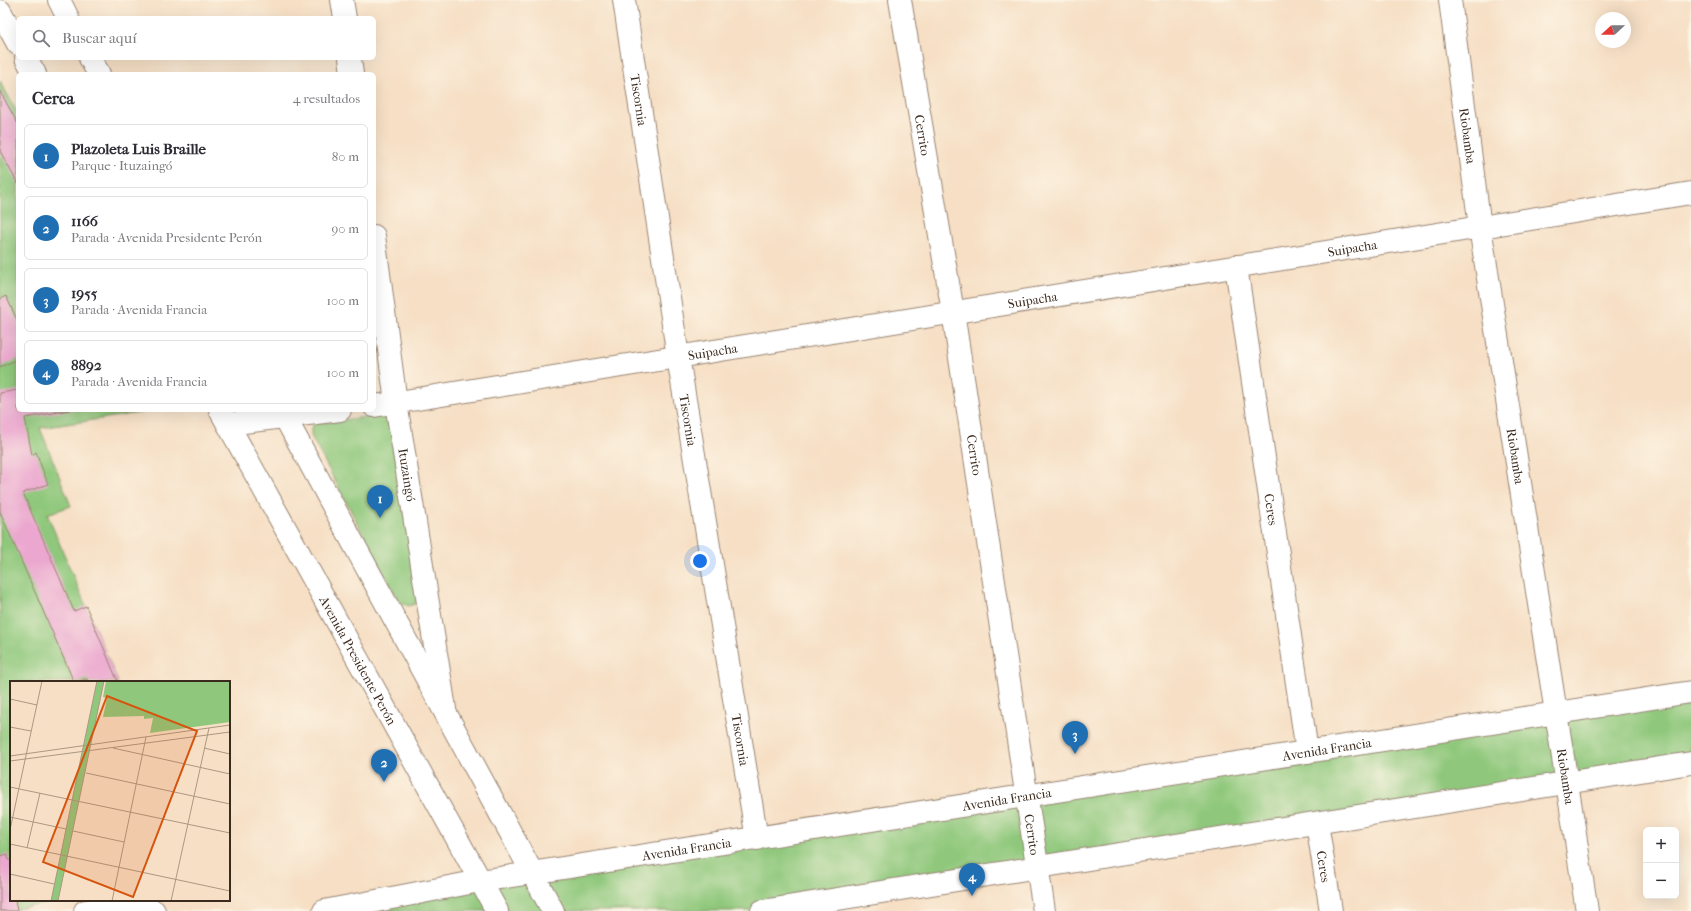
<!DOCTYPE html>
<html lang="es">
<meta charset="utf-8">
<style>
body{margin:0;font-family:"IM FELL French Canon",serif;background:#f2f2f3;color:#2b2b33}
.controls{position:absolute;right:12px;bottom:12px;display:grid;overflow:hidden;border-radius:6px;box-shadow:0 4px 16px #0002}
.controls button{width:36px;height:36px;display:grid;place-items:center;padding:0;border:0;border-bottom:1px solid #e1e1e2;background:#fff;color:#2b2b33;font:20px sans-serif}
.compass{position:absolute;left:1595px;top:12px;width:36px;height:36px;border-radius:50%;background:#fff;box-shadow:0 4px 16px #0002;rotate:249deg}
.you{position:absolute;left:700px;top:561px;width:14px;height:14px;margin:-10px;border:3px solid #fff;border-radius:50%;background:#1a73e8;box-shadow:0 0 0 6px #1a73e833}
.badge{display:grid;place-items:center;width:26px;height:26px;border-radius:50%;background:#1f6fb2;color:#fff;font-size:13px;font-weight:700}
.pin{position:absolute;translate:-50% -33px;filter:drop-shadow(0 1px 2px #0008)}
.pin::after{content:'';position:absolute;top:21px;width:14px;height:12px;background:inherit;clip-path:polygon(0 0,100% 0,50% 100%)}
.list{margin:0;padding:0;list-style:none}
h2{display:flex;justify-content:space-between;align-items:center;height:52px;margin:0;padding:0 16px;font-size:17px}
h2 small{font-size:13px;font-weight:400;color:#7c7c81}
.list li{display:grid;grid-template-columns:26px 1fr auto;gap:12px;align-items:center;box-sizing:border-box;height:64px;margin:0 8px 8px;padding:0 8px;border:1px solid #e1e1e2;border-radius:6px}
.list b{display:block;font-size:15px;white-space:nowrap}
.list p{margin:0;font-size:13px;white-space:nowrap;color:#7c7c81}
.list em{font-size:13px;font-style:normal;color:#7c7c81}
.icon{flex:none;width:22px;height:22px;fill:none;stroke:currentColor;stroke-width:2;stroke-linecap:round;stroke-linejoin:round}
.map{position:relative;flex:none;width:1691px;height:911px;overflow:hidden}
.search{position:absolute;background:#fff;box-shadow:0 4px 16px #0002;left:16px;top:16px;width:360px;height:44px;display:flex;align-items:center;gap:10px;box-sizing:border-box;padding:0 14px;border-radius:6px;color:#7c7c81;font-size:15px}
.panel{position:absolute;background:#fff;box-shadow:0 4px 16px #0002;left:16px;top:72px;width:360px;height:340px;border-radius:6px}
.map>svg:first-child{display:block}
</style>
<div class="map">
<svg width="1691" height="911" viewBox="0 0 1691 911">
<rect width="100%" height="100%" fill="#fcf5e5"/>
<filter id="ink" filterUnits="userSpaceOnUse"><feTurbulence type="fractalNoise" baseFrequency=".025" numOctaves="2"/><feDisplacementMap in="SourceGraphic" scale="8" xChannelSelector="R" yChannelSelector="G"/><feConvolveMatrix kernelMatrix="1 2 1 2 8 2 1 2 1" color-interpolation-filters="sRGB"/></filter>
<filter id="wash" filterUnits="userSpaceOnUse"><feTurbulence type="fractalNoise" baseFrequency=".012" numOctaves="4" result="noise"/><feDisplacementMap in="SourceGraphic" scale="16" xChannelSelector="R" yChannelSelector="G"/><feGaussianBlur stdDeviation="0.9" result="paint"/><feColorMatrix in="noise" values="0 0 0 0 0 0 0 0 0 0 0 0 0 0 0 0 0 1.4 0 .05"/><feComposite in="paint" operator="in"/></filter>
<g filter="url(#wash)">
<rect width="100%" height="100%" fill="#f6dfc5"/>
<!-- green -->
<path fill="#8fc87c" stroke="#65794d" d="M0,81l18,33v296h141l-119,18 31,78 -24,8 71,168h-107v218h54l-48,9v2h-17z
M380,415l6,4 5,8 27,173 -3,4 -7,2 -9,-5 -88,-165v-7l3,-5z
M1691,692v71l-929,148h-438z"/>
<g id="blocks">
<!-- building -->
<path fill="#eba7cf" d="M0,91l18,33v60l-18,-33z
M6,296l12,26v37l-18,8v-68z
M18,390v20h52l-45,8 7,37 4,-3 12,32 -25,9 51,118 12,-5 32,76h-29l-2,-3 -13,3 -74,-170v-119z
M8,854v6h3v40h4l2,11h-17v-55z"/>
</g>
</g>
<g filter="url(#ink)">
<use href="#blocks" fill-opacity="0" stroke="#988472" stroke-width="1"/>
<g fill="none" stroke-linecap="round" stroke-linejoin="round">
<!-- minor casing -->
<g stroke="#988472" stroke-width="24">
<g id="minor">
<path d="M342,0l3,18"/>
<path id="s1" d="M624,0l54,357 79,482"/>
<path id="s2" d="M900,0l53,312 91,599"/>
<path id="s3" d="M1450,0l30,227 107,684"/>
<path d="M350,58l2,16"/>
<path id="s4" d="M374,236l22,167 49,306"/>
<path id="s5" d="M1236,266l71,486"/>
<path id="s6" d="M374,406l1317,-213"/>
<path d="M228,424l112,-14"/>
<path id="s7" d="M1317,823l14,88"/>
<path d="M85,911l50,-8 19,8"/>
</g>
</g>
<!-- major casing -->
<g stroke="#988472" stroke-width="24">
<g id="major">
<path d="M59,0l9,18"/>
<path d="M0,11l18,33"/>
<path d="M26,58l9,16"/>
<path d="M90,58l9,16"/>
<path id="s8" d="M220,410l277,501"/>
<path d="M281,410l272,501"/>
<path id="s9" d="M324,911l156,-30 1211,-189"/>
<path d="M762,911l929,-148"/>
</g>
</g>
<!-- minor -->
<use href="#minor" stroke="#fff" stroke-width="22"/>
<!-- major -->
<use href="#major" stroke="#fff" stroke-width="22"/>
</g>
</g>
<g text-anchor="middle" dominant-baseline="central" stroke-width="3.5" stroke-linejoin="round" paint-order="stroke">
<!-- street labels -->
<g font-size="13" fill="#3b2a1e" stroke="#fcf5e5">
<text stroke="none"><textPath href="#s1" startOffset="101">Tiscornia</textPath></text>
<text stroke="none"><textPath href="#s2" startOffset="137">Cerrito</textPath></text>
<text stroke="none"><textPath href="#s3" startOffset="137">Riobamba</textPath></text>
<text stroke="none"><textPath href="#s6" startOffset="991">Suipacha</textPath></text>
<text stroke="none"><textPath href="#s6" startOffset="667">Suipacha</textPath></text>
<text stroke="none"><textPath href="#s6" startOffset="343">Suipacha</textPath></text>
<text stroke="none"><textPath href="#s1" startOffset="425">Tiscornia</textPath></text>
<text stroke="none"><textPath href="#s2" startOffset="461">Cerrito</textPath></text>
<text stroke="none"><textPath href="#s3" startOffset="461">Riobamba</textPath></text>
<text stroke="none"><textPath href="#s4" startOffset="241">Ituzaingó</textPath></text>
<text stroke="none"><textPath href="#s5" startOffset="246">Ceres</textPath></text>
<text stroke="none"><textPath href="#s8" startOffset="286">Avenida Presidente Perón</textPath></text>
<text stroke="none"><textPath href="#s1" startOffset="749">Tiscornia</textPath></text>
<text stroke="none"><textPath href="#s9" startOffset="1016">Avenida Francia</textPath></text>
<text stroke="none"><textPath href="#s3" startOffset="785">Riobamba</textPath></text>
<text stroke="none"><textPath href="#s9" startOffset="692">Avenida Francia</textPath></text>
<text stroke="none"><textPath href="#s2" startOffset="845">Cerrito</textPath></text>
<text stroke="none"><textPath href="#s9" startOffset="368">Avenida Francia</textPath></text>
<text stroke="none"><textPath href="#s7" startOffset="44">Ceres</textPath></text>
</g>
</g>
<!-- overview -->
<g transform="translate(10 681)">
<rect width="220" height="220" fill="#f6dfc5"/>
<path d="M87,0h7l-46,220h-7zM96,0h124v41l-80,11 3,-15 -9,1v-3l-41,1 4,-19 -4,-1z" fill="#8fc87c"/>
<path fill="none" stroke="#ab9782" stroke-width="1" d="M0,18l27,6M0,46l21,4M103,67l117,26M194,67l26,6M0,75l220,-31M0,80l220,-29M76,92l144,31M0,106l220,46M0,136l56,12M0,149l32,-149M63,150l51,11M0,163l220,47M17,167l13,-55M0,193l44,10M41,220l46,-220M48,220l46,-220M102,220l34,-164M161,220l38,-173"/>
<path fill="#d7540e" fill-opacity="0.15" stroke="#d7540e" stroke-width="2" d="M97,15l90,35 -64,166 -90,-35z"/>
<rect width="220" height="220" fill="none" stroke="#3b2a1e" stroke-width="2"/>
</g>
</svg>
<div class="controls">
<button>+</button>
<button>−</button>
</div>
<svg class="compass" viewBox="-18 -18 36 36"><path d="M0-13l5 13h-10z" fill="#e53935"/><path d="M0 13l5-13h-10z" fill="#7c7c81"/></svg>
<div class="you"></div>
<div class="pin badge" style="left:380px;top:518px">1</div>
<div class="pin badge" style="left:384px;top:782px">2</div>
<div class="pin badge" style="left:1075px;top:754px">3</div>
<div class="pin badge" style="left:972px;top:896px">4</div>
<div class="search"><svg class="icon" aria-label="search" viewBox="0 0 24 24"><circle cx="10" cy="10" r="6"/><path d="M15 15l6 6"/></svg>Buscar aquí</div>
<section class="panel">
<h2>Cerca<small>4 resultados</small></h2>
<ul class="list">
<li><span class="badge">1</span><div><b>Plazoleta Luis Braille</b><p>Parque · Ituzaingó</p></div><em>80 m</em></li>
<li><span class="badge">2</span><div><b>1166</b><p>Parada · Avenida Presidente Perón</p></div><em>90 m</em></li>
<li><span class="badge">3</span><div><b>1955</b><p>Parada · Avenida Francia</p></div><em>100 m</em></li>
<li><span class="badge">4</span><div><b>8892</b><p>Parada · Avenida Francia</p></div><em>100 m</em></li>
</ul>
</section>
</div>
